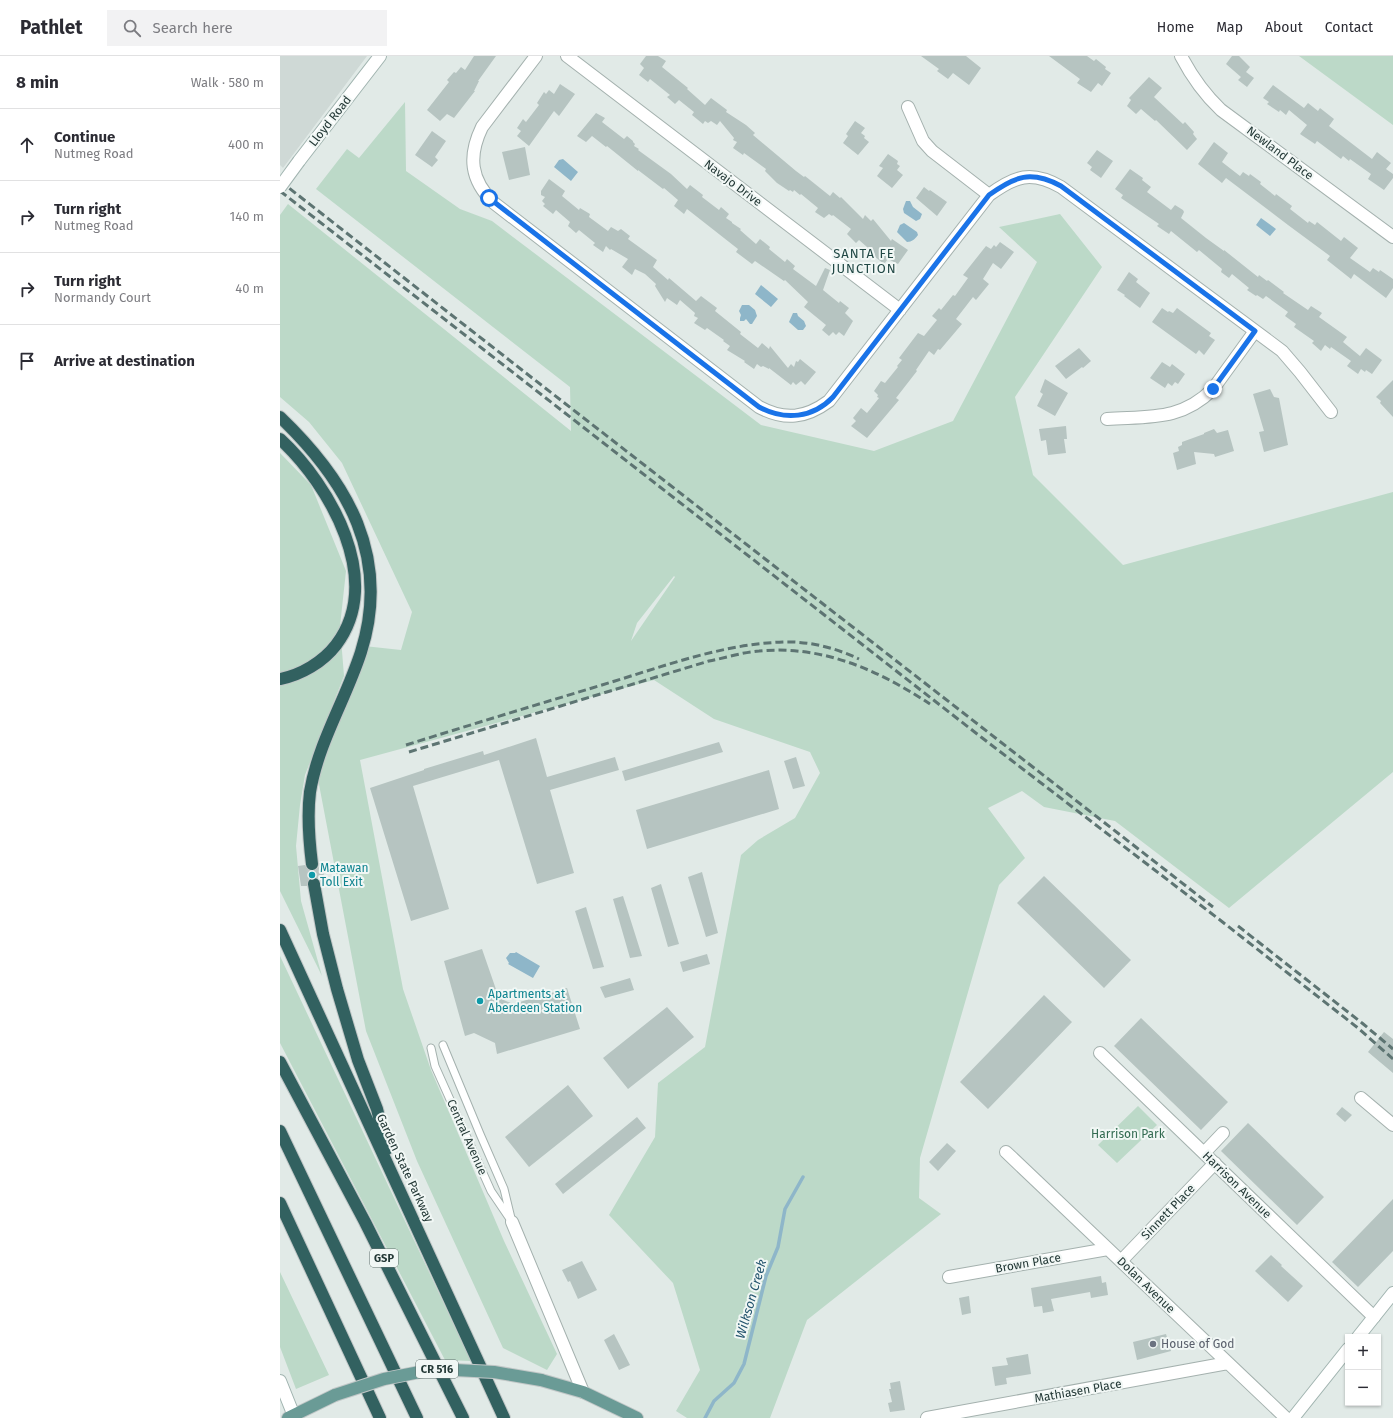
<!DOCTYPE html>
<meta charset="utf-8">
<style>
body{margin:0;font-family:"Fira Sans",sans-serif;background:#f2f2f3;color:#2b2b33}
.controls{position:absolute;right:12px;bottom:12px;display:grid;overflow:hidden;border-radius:0px;box-shadow:0 1px 3px #0004}
.controls button{width:36px;height:36px;display:grid;place-items:center;padding:0;border:0;border-bottom:1px solid #e1e1e2;background:#fff;color:#2b2b33;font:20px sans-serif}
.stop{position:absolute;width:12px;height:12px;margin:-9px;border:3px solid #1a73e8;border-radius:50%;background:#fff}
.stop.end{background:#1a73e8;border-color:#fff;box-shadow:0 1px 4px #0008}
.list{margin:0;padding:0;list-style:none}
h2{display:flex;justify-content:space-between;align-items:center;height:52px;margin:0;padding:0 16px;font-size:17px}
h2 small{font-size:13px;font-weight:400;color:#7c7c81}
.list li{display:grid;grid-template-columns:26px 1fr auto;gap:12px;align-items:center;box-sizing:border-box;height:72px;padding:0 16px;border-top:1px solid #e1e1e2}
.list b{display:block;font-size:15px;white-space:nowrap}
.list p{margin:0;font-size:13px;white-space:nowrap;color:#7c7c81}
.list em{font-size:13px;font-style:normal;color:#7c7c81}
.icon{flex:none;width:22px;height:22px;fill:none;stroke:currentColor;stroke-width:2;stroke-linecap:round;stroke-linejoin:round}
.map{position:relative;flex:none;width:1113px;height:1362px;overflow:hidden}
header{display:flex;align-items:center;gap:24px;box-sizing:border-box;height:56px;padding:0 20px;background:#fff;border-bottom:1px solid #e1e1e2}
header strong{font-size:19px}
nav{display:flex;gap:22px;margin-inline-start:auto;font-size:14px}
.search{width:280px;height:36px;background:#f2f2f3;display:flex;align-items:center;gap:10px;box-sizing:border-box;padding:0 14px;border-radius:0px;color:#7c7c81;font-size:15px}
main{display:flex}
aside{flex:1;background:#fff}
.map>svg:first-child{display:block}
</style>
<header>
<strong>Pathlet</strong>
<div class="search"><svg class="icon" aria-label="search" viewBox="0 0 24 24"><circle cx="10" cy="10" r="6"/><path d="M15 15l6 6"/></svg>Search here</div>
<nav><a>Home</a><a>Map</a><a>About</a><a>Contact</a></nav>
</header>
<main>
<aside>
<h2>8 min<small>Walk · 580 m</small></h2>
<ul class="list">
<li><svg class="icon" aria-label="ahead" viewBox="0 0 24 24"><path d="M12 20V5M6 11l6-6 6 6"/></svg><div><b>Continue</b><p>Nutmeg Road</p></div><em>400 m</em></li>
<li><svg class="icon" aria-label="right" viewBox="0 0 24 24"><path d="M7 20v-9h11M14 6l5 5-5 5"/></svg><div><b>Turn right</b><p>Nutmeg Road</p></div><em>140 m</em></li>
<li><svg class="icon" aria-label="right" viewBox="0 0 24 24"><path d="M7 20v-9h11M14 6l5 5-5 5"/></svg><div><b>Turn right</b><p>Normandy Court</p></div><em>40 m</em></li>
<li><svg class="icon" aria-label="arrive" viewBox="0 0 24 24"><path d="M6 21V4h12l-3 4 3 4H6"/></svg><div><b>Arrive at destination</b></div></li>
</ul>
</aside>
<div class="map">
<svg width="1113" height="1362" viewBox="0 0 1113 1362">
<rect width="100%" height="100%" fill="#e1eae7"/>
<!-- built -->
<path fill="#cfd9d6" d="M0,0h87l-84,112 -3,-3z"/>
<!-- green -->
<path fill="#bcd9c8" fill-rule="evenodd" d="M1019,0h94v69z
M125,46l1,69 54,38 32,12 269,204 113,26 79,-30 84,-159 -38,-35 61,-13 42,53 -87,130 18,78 90,90 270,-73v280l-164,136 -114,-87 -71,-14 -22,-16 -34,17 37,50 -26,27 -79,273 -1,40 22,16 -134,106 -37,98h-83l-11,-7 24,-41 -27,-87 -64,-68 46,-78 3,-54 47,-36 36,-192 17,-15 37,-22 25,-45 -10,-21 -96,-33 -60,-39 -294,80 43,229 28,81 73,171 53,113 -10,16 -44,-22 -86,-187 -51,-130 -49,-257 47,-128 37,4 11,-38 -70,-149 -33,-41 -29,-25v-182l8,-11 283,227 -1,-44 -254,-198 31,-40 12,9zM394,520l1,1 -44,64 6,-18z
M0,397l31,32 35,86 -6,55 4,50 -39,99 -5,30 -4,41 5,55 21,75 -42,-85z
M0,900l191,405 -26,-1 -165,-317z
M858,1050l19,19 -40,38 -19,-18z
M0,1216l49,103 -33,14 -16,-42z"/>
<!-- water -->
<path fill="#8eb6c9" d="M283,103l15,13 -7,9 -17,-14 5,-7z
M626,145h4l3,6 9,7 -2,5 -4,2 -12,-8 -1,-4z
M981,162l15,11 -6,7 -14,-11z
M624,167l13,9 1,3c-3,4 -6,7 -11,7l-10,-10 3,-7z
M481,229l17,14 -7,8 -16,-13z
M462,249h7l6,5 2,6 -5,8h-2l-4,-5 -2,2h-4v-3l1,-3 -2,-4z
M513,257h4l1,3 6,5 2,5 -3,4h-5l-9,-8z
M236,896l24,14 -7,12 -25,-14 1,-1 -3,-5 4,-5h5z"/>
<g fill="none" stroke-linecap="round" stroke-linejoin="round">
<!-- stream -->
<path stroke="#8eb6c9" stroke-width="3.5" d="M425,1362l9,-17 20,-18 10,-19 22,-88 12,-29 7,-38 18,-32"/>
</g>
<!-- building -->
<path fill="#b6c4c1" d="M194,0h22l-18,25h1l-5,10h1l-21,27 -7,-4 -7,7 -13,-11 22,-28 -2,-2 7,-8 2,1 5,-6 4,3z
M366,0h12l8,5 -4,6 26,21 -1,1 18,16 6,-7 16,12 -1,2 20,13 9,8 -2,2 43,36 8,6 1,-1 25,20 3,-4 7,6 1,-1 22,22 2,-4 6,6 2,-2 18,22 1,-2 16,11 -10,14 -10,-5 -4,5 -10,-8 1,-2 -16,-14 -3,3 -9,-9 4,-5 -18,-14 -1,1 -3,-2 -5,4 -9,-6 3,-4 -17,-14 -1,1 -6,-5 -1,2 -3,-2 -1,1 -12,-8 -12,-12 1,-2 -22,-16 -1,2 -10,-7 4,-6 -4,-2 1,-2 -14,-17 -3,4 -6,-4 -3,2 -3,-2 -2,3 -11,-9 2,-3 -15,-12 -4,4 -8,-7 3,-2 -20,-16 -2,3 -9,-7 5,-7 -4,-4z
M641,0h45l15,12 -12,17 -16,-12 -5,6 -11,-8 2,-2z
M769,0h38l7,5 2,-2 10,8 -1,2 6,4 -9,13 -4,-3 -7,9 -14,-9 3,-4z
M952,0h7l11,11 -4,5 8,6 -7,9 -9,-7 3,-3 -15,-13z
M869,21l13,11 -8,9 29,27 2,-2 9,10 -1,2 4,5 -10,11 -31,-30 -1,1 -14,-12 -5,5 -9,-8 4,-6 -2,-2z
M280,28l15,10 -16,22 -5,-5 -25,35 -12,-10 4,-5 -4,-3 6,-9 3,3 13,-17 -2,-2 7,-11 2,2 3,-4 5,4z
M993,29l31,23 4,-5 10,8 2,-3 14,11 -5,7 43,33 5,-7 14,11 -5,6 7,5v4l-9,12 -16,-11 3,-5 -21,-15 -1,2 -6,-5 -2,3 -24,-18 -2,3 -15,-10 7,-9 -18,-15 -3,5 -6,-5 -1,2 -12,-8 2,-2 -6,-4z
M316,57l9,5 -3,4 22,17 3,-3 6,5v1l2,2 -1,2 5,3 -1,1 33,24 16,15 3,-4 13,10 -1,2 17,13 2,-3 8,7 -3,4 6,4v1l9,6 -1,1 16,14 4,-5 10,8 -1,2 16,13 2,-3 8,7 -2,3 23,17 9,-18 5,2 -7,20 16,13 1,-2 9,7 -4,5 8,8 -9,15 -5,-4 -3,3 -3,-3 -4,4 -7,-6 4,-5 -22,-18 4,-5 -23,-22 -1,1 -29,-20 -3,3 -16,-12 2,-3 -51,-40 -3,5 -10,-8 4,-6 -14,-12 -1,1 -25,-19v1l-31,-25 -1,1 -14,-11 -6,6 -9,-6z
M575,65l10,7 -4,5 4,3 -1,2 5,4 -11,13 -15,-12 5,-7 -2,-2z
M152,75l14,10 -11,16 3,3 -6,7 -17,-12z
M934,86l14,11 -6,9 18,14 3,-4 6,4 1,-2 11,8 -1,2 15,12 1,-2 16,12 -2,3 18,14 1,-2 6,4 2,-3 24,19 3,-4 14,11 -8,10 20,14 3,-4 6,4 1,-2 13,9v9l-7,10 -32,-24 -3,5 -24,-19 3,-4 -42,-31 -62,-47 -4,5 -24,-19z
M245,91l5,28 -21,5 -7,-28z
M817,94l16,11 -12,17 -11,-8 2,-3 -5,-4z
M608,98l10,7 -1,3 3,2 -3,4 6,5 -11,13 -15,-12 6,-8 -4,-2z
M850,113l13,9 -1,2 9,7 -4,5 24,18 4,-5 8,5 1,2 -3,6 25,20 18,13v-1l34,27 1,-2 8,6 1,-1 16,12 -1,1 25,17 3,-4 11,7 -3,4 28,20 -4,5 17,14 6,-8 16,12 -10,14 -6,-4 -1,2 -4,-3 -3,5 -11,-8 4,-5 -20,-14 -1,2 -5,-4 -4,6 -9,-8 2,-2 -20,-14 2,-3 -11,-8 3,-4 -22,-16 -3,3 -6,-4 -1,1 -9,-6 2,-2 -17,-14 -3,4 -8,-6 1,-3 -23,-19 -2,2 -26,-21 -2,3 -12,-8 2,-2 -38,-26 2,-3 -8,-6z
M269,123l16,12 -3,5 17,14 1,-2 10,6 -1,3 19,14 3,-4 7,4 3,-2 9,7 -2,3 29,21 -4,7 15,13 1,-2 27,23 5,-5 16,12 -2,3 26,21 -1,2 18,14 4,-5 7,6 1,-3 18,22 3,-4 3,3 2,-6 2,1 2,-3 16,13 -11,13 -4,-4 -5,4 -3,-3 -2,3 -22,-17v1l-6,-3 -2,1 -4,-3 -3,5 -10,-7 1,-1 -18,-11 3,-4 -7,-5 1,-1 -17,-12 -2,2 -11,-7 4,-5 -4,-2 1,-3 -15,-13 -3,5 -10,-7 -2,4 -10,-16 1,-2 -11,-10 -10,-5 -3,6 -10,-8 6,-8 -17,-10 -1,1 -4,-4 -3,6 -10,-7 2,-2 -16,-13 -3,3 -8,-7 2,-4 -14,-12 -3,4 -10,-8 2,-2 -3,-3 3,-4 -4,-2v-4z
M644,131l5,4 1,-1 17,12 -10,14 -21,-18z
M720,186l14,10 -13,17 -8,-6 -10,16 6,5 -13,16 -3,-3 -17,22 6,5 -22,26 -2,-1 -4,6 -5,-4 -13,19 1,1 -21,27 3,2 -32,38 -16,-12 5,-5 -3,-3 8,-10 6,5 12,-15 -2,-1 1,-2 -4,-4 7,-10 4,2 13,-16 -1,-1 5,-6 -3,-2 19,-25 6,3 13,-16 -5,-4 7,-8 2,2 12,-15 2,1 13,-18 -5,-3 23,-29 5,3 3,-4 2,2z
M849,216l9,7 -2,3 14,11 -10,15 -16,-12 1,-1 -8,-5z
M882,252l6,4 1,-1 4,2 4,-5 34,25 -2,3 6,4 -11,15 -5,-5 -3,4 -44,-32z
M799,292l12,13 -8,7 -1,-1 -16,12 -11,-13z
M882,306l8,5 2,-3 13,10 -7,10 -3,-2 -3,4 -4,-3 -3,5 -15,-10z
M765,323l23,14 -13,23 -18,-10 6,-12 -3,-2z
M1113,324v37l-13,-14 1,-2 -5,-4z
M990,333l4,8 5,1 9,47 -24,7 -5,-20 5,-1 -11,-37z
M786,370l1,13h-3l2,14 -18,2 -2,-15 -5,1 -2,-12z
M934,373l3,4 11,-3 6,21 -19,6 -1,-3 -20,-2 2,12 -19,6 -4,-17 6,-2 -1,-4 4,-2v-3l22,-8v-1z
M256,682l11,39 68,-20 4,13 -69,20 24,83 -37,11 -38,-124 -86,26 36,123 -38,12 -41,-133 54,-18v-1l59,-18 1,4z
M439,686l4,10 -98,29 -3,-10z
M516,701l9,29 -12,3 -9,-28z
M489,714l10,39 -132,40 -11,-39z
M39,807h3l3,20h-4l-2,-4 -6,-2 -4,2 -2,7h-6l-3,-20 7,-1 4,6h4l6,-4z
M422,816l16,61 -12,4 -18,-60z
M764,820l87,84 -27,28 -87,-85z
M381,828l18,60 -11,3 -17,-59z
M343,840l19,60 -12,2 -17,-59z
M306,851l18,60 -11,2 -18,-58z
M202,893l17,49 14,6 54,-16 13,41 -83,25 -2,-11 -21,-10 -9,3 -21,-75z
M427,898l3,10 -27,8 -3,-10z
M350,922l4,12 -29,8 -5,-11z
M764,939l28,27 -84,87 -28,-27z
M387,951l27,30 -66,52 -25,-31z
M861,962l87,84 -27,28 -87,-84z
M1104,976l9,7v34l-25,-21z
M288,1029l25,31 -64,51 -24,-30z
M1062,1051l10,8 -7,7 -9,-8z
M357,1061l9,11 -83,66 -8,-10z
M968,1067l76,74 -27,28 -76,-74z
M667,1087l9,8 -18,20 -9,-9z
M1113,1143v52l-35,36 -26,-25z
M991,1199l11,10 -1,1 22,20 -15,16 -33,-31z
M302,1205l15,29 -19,9 -8,-18 -2,1 -6,-12z
M821,1220l1,7 4,-1 2,13 -17,3 -1,-6 -39,7 3,12 -11,2 -1,-7 -8,1 -3,-19z
M689,1240l2,17 -9,2 -3,-17z
M334,1278l16,31 -11,5 -15,-30z
M886,1278l5,17 -34,9 -4,-18z
M748,1298l3,20 -25,4 1,6 -12,2 -3,-19 16,-2 -2,-7z
M620,1325l5,29 -15,2 -2,-9 4,-1 -3,-13h2l-1,-6z"/>
<g fill="none" stroke-linecap="round" stroke-linejoin="round">
<!-- highway-tunnel -->
<path stroke="#bbc6c4" stroke-width="12" stroke-dasharray="12 6" stroke-linecap="butt" d="M32,808l2,20"/>
<!-- lane casing -->
<g stroke="#a4b1ae" stroke-width="9">
<path id="lane" d="M163,989l37,89 24,55 7,29
M151,992l4,18 56,125 21,31"/>
</g>
<!-- street casing -->
<g stroke="#a4b1ae" stroke-width="14">
<path id="street" d="M256,0l-54,71c-14,29 -12,53 12,76l265,204c26,14 47,11 70,-6l160,-206c26,-19 42,-25 72,-8l221,164 18,21 31,40
M287,0l333,254
M901,0c11,21 23,38 40,54l172,127
M628,51l15,34 9,10 57,44
M827,363c42,-3 74,2 106,-30l42,-58
M820,997l274,264
M1081,1042l32,27
M726,1096l280,266
M924,1097l19,-20
M232,1166l71,170
M841,1205l94,-98
M669,1221l159,-28
M647,1362l301,-55"/>
</g>
<!-- secondary casing -->
<g stroke="#a1b4b0" stroke-width="14">
<path id="secondary" d="M19,105l81,-105
M1078,1281l35,-44
M0,1325l14,35
M1013,1362l55,-69"/>
</g>
<!-- primary casing -->
<g stroke="#c1c7c7" stroke-width="14">
<path id="primary" d="M261,1324l42,12 54,26
M8,1362l47,-23"/>
</g>
<!-- highway casing -->
<g stroke="#c1c7c7" stroke-width="14">
<path id="highway" d="M0,361c68,65 111,140 81,235 -15,47 -43,91 -51,140 -3,24 -1,48 2,72
M0,383c50,46 105,142 56,206 -13,17 -35,30 -56,34
M34,828l9,50 14,55 21,71 19,49 10,40
M0,874l224,488
M0,1006l85,160 98,196
M0,1075l137,287
M0,1147l100,215"/>
</g>
<!-- lane -->
<use href="#lane" stroke="#fff" stroke-width="7"/>
<!-- street -->
<use href="#street" stroke="#fff" stroke-width="12"/>
<!-- secondary -->
<use href="#secondary" stroke="#fff" stroke-width="12"/>
<!-- primary -->
<use href="#primary" stroke="#6a9b96" stroke-width="12"/>
<!-- highway -->
<use href="#highway" stroke="#326160" stroke-width="12"/>
<!-- rail -->
<path stroke="#5d7472" stroke-width="3" stroke-dasharray="8 4" stroke-linecap="butt" d="M0,125l242,189 691,537
M0,135l701,546 239,183 138,108 35,31
M126,689c70,-22 140,-43 209,-64 55,-17 110,-37 168,-39 26,-1 53,6 76,17
M129,696l300,-91c16,-3 34,-9 50,-10 64,-6 119,19 171,53
M958,870l124,97 31,26"/>
<!-- secondary-bridge casing -->
<g stroke="#a1b4b0" stroke-width="14" stroke-linecap="butt">
<path id="secondary-bridge" d="M0,131l19,-26"/>
</g>
<!-- primary-bridge casing -->
<g stroke="#c1c7c7" stroke-width="14" stroke-linecap="butt">
<path id="primary-bridge" d="M55,1339l49,-16 51,-10 59,3 47,8"/>
</g>
<!-- secondary-bridge -->
<use href="#secondary-bridge" stroke="#fff" stroke-width="12"/>
<!-- primary-bridge -->
<use href="#primary-bridge" stroke="#6a9b96" stroke-width="12"/>
</g>
<g fill="none" stroke-linecap="round" stroke-linejoin="round">
<!-- route -->
<path stroke="#1a73e8" stroke-width="5" d="M209,142l270,209c26,14 54,11 74,-10l156,-202c26,-19 42,-25 72,-9l194,145 -42,58"/>
</g>
<!-- markers -->
<g fill="#0f9aa8" stroke="#f1f7f5" stroke-width="1.5">
<circle cx="32" cy="819" r="4"/>
<circle cx="200" cy="945" r="4"/>
</g>
<circle fill="#6b7280" stroke="#f1f7f5" stroke-width="1.5" cx="873" cy="1288" r="4"/>
<g text-anchor="middle" dominant-baseline="central" stroke-width="4" stroke-linejoin="round" paint-order="stroke">
<!-- shield labels -->
<g fill="#f1f7f5" stroke="#61716f" stroke-width="1">
<rect x="90" y="1193" width="28" height="18" rx="3"/>
<rect x="136" y="1304" width="42" height="18" rx="3"/>
</g>
<g font-size="11" font-weight="bold" fill="#233836">
<text x="104" y="1202">GSP</text>
<text x="157" y="1313">CR 516</text>
</g>
<!-- street labels -->
<g font-size="12" fill="#233836" stroke="#f1f7f5">
<text transform="translate(50 65) rotate(-52)">Lloyd Road</text>
<text transform="translate(1000 97) rotate(37)">Newland Place</text>
<text transform="translate(453 127) rotate(37)">Navajo Drive</text>
<text transform="translate(187 1081) rotate(66)">Central Avenue</text>
<text transform="translate(125 1112) rotate(65)">Garden State Parkway</text>
<text transform="translate(957 1129) rotate(44)">Harrison Avenue</text>
<text transform="translate(888 1156) rotate(-46)">Sinnett Place</text>
<text transform="translate(748 1207) rotate(-10)">Brown Place</text>
<text transform="translate(866 1229) rotate(44)">Dolan Avenue</text>
<text transform="translate(798 1335) rotate(-10)">Mathiasen Place</text>
</g>
<!-- culture labels -->
<g font-size="12" fill="#0d838f" stroke="#f1f7f5" text-anchor="start">
<text x="40" y="812">Matawan<tspan x="40" dy="14">Toll Exit</tspan></text>
<text x="208" y="938">Apartments at<tspan x="208" dy="14">Aberdeen Station</tspan></text>
</g>
<!-- park labels -->
<g font-size="12" fill="#326b51" stroke="#f1f7f5">
<text x="848" y="1078">Harrison Park</text>
</g>
<!-- worship labels -->
<g font-size="12" fill="#5b616d" stroke="#f1f7f5" text-anchor="start">
<text x="881" y="1288">House of God</text>
</g>
<!-- neighbourhood labels -->
<g font-size="13" letter-spacing="1" fill="#214845" stroke="#f1f7f5">
<text x="584" y="197">SANTA FE<tspan x="584" dy="15">JUNCTION</tspan></text>
</g>
<!-- water labels -->
<g font-size="13" font-style="italic" fill="#24556e" stroke="#f1f7f5">
<text transform="translate(471 1243) rotate(-74)">Wilkson Creek</text>
</g>
</g>
</svg>
<div class="controls">
<button>+</button>
<button>−</button>
</div>
<div class="stop" style="left:209px;top:142px"></div>
<div class="stop end" style="left:933px;top:333px"></div>
</div>
</main>
